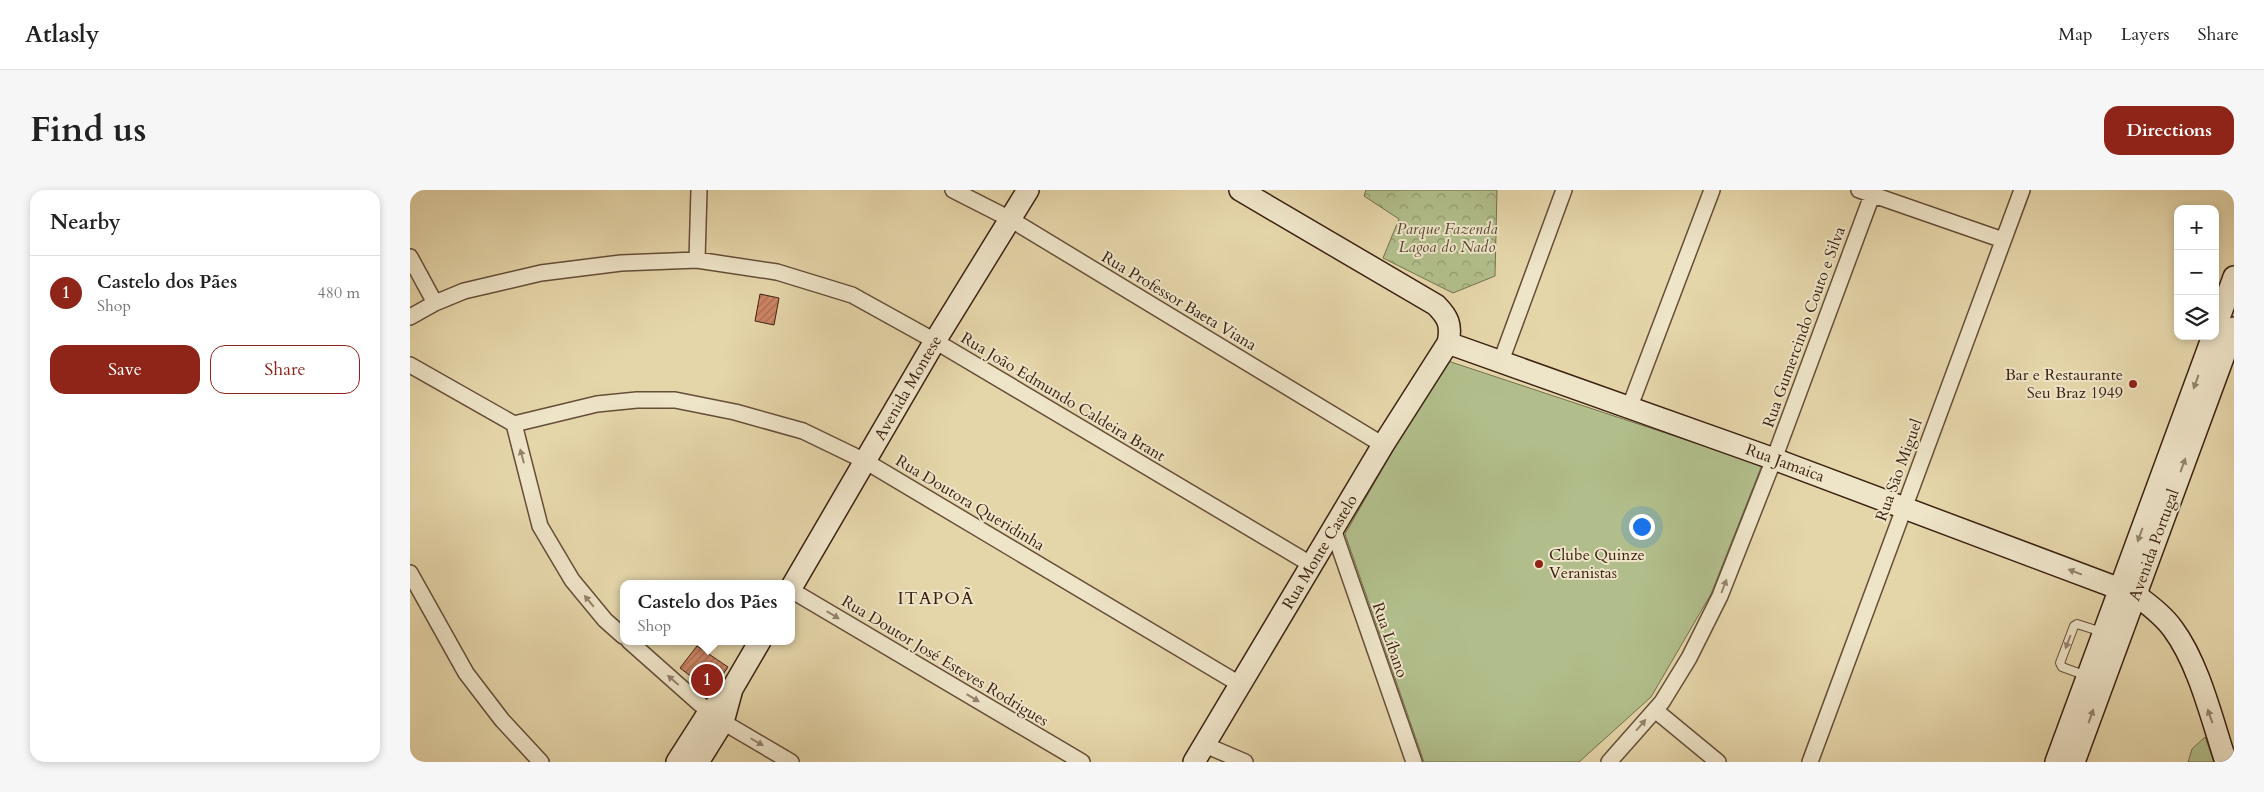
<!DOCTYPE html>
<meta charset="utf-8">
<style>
body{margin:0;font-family:Cardo,serif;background:#f6f6f6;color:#222}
.controls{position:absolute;right:15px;top:15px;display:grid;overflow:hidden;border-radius:10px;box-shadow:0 2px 8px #0003}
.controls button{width:45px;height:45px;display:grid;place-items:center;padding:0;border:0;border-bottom:1px solid #e0e0e0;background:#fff;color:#222;font:25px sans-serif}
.you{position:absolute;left:1231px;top:336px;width:18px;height:18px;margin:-12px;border:4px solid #fff;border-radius:50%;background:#1a73e8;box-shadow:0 0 0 8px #1a73e833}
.badge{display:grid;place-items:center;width:32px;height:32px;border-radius:50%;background:#8f2418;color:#fff;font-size:16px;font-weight:700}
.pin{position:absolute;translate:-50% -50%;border:2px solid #fff;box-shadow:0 1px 5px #0006}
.popup{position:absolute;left:210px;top:390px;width:175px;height:65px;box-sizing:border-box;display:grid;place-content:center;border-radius:10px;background:#fff;filter:drop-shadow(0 1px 4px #0005);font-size:16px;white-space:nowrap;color:#767676}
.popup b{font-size:19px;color:#222}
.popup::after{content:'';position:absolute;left:50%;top:100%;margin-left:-10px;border:10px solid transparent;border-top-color:#fff}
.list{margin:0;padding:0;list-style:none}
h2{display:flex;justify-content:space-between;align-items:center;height:65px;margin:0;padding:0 20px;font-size:21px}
h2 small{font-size:16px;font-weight:400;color:#767676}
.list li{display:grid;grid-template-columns:32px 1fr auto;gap:15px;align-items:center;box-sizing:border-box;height:75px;padding:0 20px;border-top:1px solid #e0e0e0}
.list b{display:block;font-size:19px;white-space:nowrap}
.list p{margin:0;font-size:16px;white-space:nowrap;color:#767676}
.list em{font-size:16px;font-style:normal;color:#767676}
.actions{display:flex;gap:10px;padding:15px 20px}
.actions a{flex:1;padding:11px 0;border:1px solid #8f2418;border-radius:15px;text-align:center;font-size:18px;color:#8f2418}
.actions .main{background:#8f2418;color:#fff}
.icon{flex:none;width:28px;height:28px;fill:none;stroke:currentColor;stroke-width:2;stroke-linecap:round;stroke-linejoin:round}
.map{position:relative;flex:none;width:1824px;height:572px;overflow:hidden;border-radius:15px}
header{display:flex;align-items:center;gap:30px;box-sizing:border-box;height:70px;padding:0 25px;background:#fff;border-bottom:1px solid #e0e0e0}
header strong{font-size:24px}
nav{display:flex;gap:28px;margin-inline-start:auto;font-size:18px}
.intro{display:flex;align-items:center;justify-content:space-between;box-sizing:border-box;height:120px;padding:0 30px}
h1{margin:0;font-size:35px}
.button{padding:12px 22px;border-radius:15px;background:#8f2418;color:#fff;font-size:18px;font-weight:700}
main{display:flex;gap:30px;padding:0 30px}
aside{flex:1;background:#fff;border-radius:15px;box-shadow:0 2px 8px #0003}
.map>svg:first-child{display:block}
</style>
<header>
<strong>Atlasly</strong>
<nav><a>Map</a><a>Layers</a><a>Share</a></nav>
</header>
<div class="intro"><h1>Find us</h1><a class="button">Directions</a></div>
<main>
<aside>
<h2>Nearby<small></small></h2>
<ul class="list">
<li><span class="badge">1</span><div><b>Castelo dos Pães</b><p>Shop</p></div><em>480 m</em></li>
</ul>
<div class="actions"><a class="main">Save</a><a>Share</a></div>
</aside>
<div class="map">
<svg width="1824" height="572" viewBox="0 0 1824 572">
<defs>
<pattern id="park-crowns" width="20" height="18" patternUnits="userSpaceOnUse" patternTransform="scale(1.25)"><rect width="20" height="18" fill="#b1be8b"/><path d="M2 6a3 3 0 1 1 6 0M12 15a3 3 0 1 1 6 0" fill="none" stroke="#919a70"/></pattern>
<pattern id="building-hatch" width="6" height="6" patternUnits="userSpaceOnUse" patternTransform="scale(1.25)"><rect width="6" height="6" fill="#ce8565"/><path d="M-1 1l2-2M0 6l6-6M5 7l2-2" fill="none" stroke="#a86c52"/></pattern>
</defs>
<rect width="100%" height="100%" fill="#e5d6aa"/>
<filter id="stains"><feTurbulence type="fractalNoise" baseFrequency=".004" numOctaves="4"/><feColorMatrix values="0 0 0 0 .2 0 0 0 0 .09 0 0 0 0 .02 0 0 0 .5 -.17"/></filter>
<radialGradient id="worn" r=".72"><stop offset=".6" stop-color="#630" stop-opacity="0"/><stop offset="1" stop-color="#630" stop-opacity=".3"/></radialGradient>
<!-- park -->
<path fill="url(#park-crowns)" stroke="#76704e" d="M956,0h131l-2,86 -42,17 -70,-35 16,-39 -35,-23z"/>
<!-- garden -->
<path fill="#b1be8b" stroke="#76704e" d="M1035,170l317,105 -51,129 -60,103 -72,65h-155l-79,-228z
M1795,547l9,25h-26l4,-13z"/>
<!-- building -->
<path fill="url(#building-hatch)" stroke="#3c2112" d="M350,104l19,4 -5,27 -19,-4z
M287,456l31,21 -17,25 -31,-24z"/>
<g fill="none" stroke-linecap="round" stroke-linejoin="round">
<!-- lane casing -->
<g stroke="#664e38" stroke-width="10">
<path id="lane" d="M1677,486l-25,-9 -2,-4 14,-37 3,-2 25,8"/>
</g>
<!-- street casing -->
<g stroke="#664e38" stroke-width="18">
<path id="street" d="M543,0l57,29 373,226
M1449,0l144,50
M0,67l25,46
M287,70l2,-70
M0,127l25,-14 29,-12 77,-18 80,-10 76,-3 80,12 75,23 83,46 377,224
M1091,171l63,-171
M0,175l104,59
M1220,216l82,-216
M104,234l83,-20 40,-4h38l60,12 68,19 62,30 376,224
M104,234l26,102 32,54 33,40 18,16
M923,339l81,233
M0,383l56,100 36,47 39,42
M381,400l291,172
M219,451l80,71
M1245,520l63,52
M313,532l68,40
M795,555l40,17
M1199,572l53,-60 27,-44 31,-62 54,-137 100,-269
M1400,572l212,-572"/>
</g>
<!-- secondary casing -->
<g stroke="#3c2112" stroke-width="24">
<path id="secondary" d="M1805,139l19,-52
M1038,153l326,116 362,136c13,10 27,20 37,34 26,35 39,91 53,133
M381,398l144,-247 93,-151
M267,572l32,-50 22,-21
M288,572l25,-40 9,-33 28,-48
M784,572l189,-317 65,-102c4,-18 0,-26 -12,-38l-196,-115
M1646,572l157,-426
M1664,572l160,-434"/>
</g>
<!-- lane -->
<use href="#lane" stroke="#eee4c8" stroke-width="8"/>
<!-- street -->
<use href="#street" stroke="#eee4c8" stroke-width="15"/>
<!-- secondary -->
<use href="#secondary" stroke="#eee4c8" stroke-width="21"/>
</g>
<!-- one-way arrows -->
<defs><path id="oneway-solid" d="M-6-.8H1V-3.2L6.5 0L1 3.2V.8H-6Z" transform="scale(1.25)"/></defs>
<g fill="#95826d">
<use href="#oneway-solid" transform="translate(1786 192) rotate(110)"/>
<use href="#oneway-solid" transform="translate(112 266) rotate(-105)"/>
<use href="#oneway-solid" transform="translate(1773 275) rotate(-70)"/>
<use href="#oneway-solid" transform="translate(1730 345) rotate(110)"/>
<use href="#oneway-solid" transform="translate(1665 382) rotate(-159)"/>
<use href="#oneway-solid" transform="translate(1314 396) rotate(-69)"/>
<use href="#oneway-solid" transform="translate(179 411) rotate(-130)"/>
<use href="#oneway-solid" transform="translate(423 425) rotate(31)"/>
<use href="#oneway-solid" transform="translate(1658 452) rotate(111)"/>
<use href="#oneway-solid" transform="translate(263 490) rotate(-139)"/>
<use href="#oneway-solid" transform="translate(563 508) rotate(31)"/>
<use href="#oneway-solid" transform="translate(1681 526) rotate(-70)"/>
<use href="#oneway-solid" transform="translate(1800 526) rotate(-109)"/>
<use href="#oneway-solid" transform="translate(1231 535) rotate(-49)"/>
<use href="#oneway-solid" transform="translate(347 552) rotate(30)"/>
</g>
<!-- markers -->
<g fill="#8f2418" stroke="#eee4c8" stroke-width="2">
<circle cx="1723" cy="194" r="5"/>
<circle cx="1129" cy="374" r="5"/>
</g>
<g text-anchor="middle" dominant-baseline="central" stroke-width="4" stroke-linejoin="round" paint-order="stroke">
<!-- park labels -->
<g font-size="16" font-style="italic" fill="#594830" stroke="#eee4c8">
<text x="1037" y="39">Parque Fazenda<tspan x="1037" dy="18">Lagoa do Nado</tspan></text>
</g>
<!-- street labels -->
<g font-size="16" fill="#3c2112" stroke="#eee4c8">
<text transform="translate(769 111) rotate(31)">Rua Professor Baeta Viana</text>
<text transform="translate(1394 137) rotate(-70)">Rua Gumercindo Couto e Silva</text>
<text transform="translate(498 198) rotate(-60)">Avenida Montese</text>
<text transform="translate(653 207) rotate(31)">Rua João Edmundo Caldeira Brant</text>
<text transform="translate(1375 273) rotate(20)">Rua Jamaica</text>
<text transform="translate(1489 280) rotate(-70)">Rua São Miguel</text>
<text transform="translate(560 313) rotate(31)">Rua Doutora Queridinha</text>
<text transform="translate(1744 355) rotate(-70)">Avenida Portugal</text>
<text transform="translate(910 362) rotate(-59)">Rua Monte Castelo</text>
<text transform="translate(980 450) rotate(71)">Rua Líbano</text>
<text transform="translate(535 471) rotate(31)">Rua Doutor José Esteves Rodrigues</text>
</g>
<!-- poi labels -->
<g font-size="16" fill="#3c2112" stroke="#eee4c8" text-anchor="end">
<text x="1713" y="185">Bar e Restaurante<tspan x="1713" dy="18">Seu Braz 1949</tspan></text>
<text x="1139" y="365" text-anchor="start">Clube Quinze<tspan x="1139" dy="18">Veranistas</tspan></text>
</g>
<!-- neighbourhood labels -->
<g font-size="18" letter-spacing="1" fill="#3c2112" stroke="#eee4c8">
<text x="526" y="408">ITAPOÃ</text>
</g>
</g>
<rect width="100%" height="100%" filter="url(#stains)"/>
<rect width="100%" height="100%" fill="url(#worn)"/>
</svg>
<div class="controls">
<button>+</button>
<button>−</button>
<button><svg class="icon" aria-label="layers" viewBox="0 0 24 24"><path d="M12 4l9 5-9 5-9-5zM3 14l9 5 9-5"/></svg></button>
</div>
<div class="you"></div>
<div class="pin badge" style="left:297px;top:490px">1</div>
<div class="popup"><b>Castelo dos Pães</b>Shop</div>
</div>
</main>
